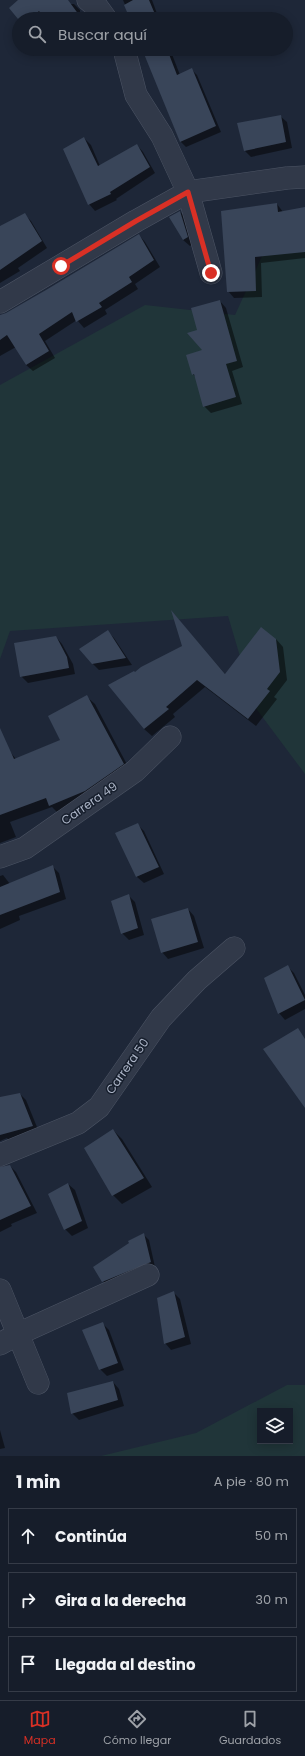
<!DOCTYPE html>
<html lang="es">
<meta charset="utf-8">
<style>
body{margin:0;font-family:Poppins,sans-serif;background:#232a36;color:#f1f3f6}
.controls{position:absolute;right:12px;bottom:12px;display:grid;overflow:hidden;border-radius:0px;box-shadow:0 2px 10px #0003}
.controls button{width:36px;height:36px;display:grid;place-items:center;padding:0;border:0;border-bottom:1px solid #353b47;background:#161d2a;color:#f1f3f6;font:20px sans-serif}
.stop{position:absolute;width:12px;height:12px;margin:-9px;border:3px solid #d93025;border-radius:50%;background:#fff}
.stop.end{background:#d93025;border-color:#fff;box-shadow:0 1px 4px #0008}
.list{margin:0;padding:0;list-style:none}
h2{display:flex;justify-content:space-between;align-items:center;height:52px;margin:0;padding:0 16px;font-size:17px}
h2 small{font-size:13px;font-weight:400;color:#9ea2a8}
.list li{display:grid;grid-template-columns:26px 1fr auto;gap:12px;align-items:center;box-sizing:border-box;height:56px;margin:0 8px 8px;padding:0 8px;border:1px solid #353b47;border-radius:0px}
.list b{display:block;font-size:15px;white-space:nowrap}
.list em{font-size:13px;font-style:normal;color:#9ea2a8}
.icon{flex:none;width:22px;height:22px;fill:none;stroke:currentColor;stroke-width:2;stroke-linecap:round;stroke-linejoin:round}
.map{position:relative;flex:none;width:305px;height:1456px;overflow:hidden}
.search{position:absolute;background:#161d2a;box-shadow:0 2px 10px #0003;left:12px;right:12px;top:12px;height:44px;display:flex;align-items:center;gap:10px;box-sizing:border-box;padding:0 14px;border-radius:22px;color:#9ea2a8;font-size:15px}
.sheet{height:244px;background:#161d2a}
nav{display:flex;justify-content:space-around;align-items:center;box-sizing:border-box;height:56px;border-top:1px solid #353b47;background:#161d2a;font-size:11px;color:#9ea2a8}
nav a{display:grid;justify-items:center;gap:2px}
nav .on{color:#d93025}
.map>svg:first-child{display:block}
</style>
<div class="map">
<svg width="305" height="1456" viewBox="0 0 305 1456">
<rect width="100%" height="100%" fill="#1e2738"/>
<!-- green -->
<path fill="#203539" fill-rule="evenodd" d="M275,228l30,9v537l-50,-67 -27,-91 -218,15 -10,28v-274l145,-80 90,10z
M287,1385h18v71h-204l95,-23zM260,1411h30v30h-30z"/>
<!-- shadow -->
<path fill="#0007" d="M20,0h39l8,4h7l6,6v6l3,3h-36l-1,-2 -2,2h-24z
M123,0h29l7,19h-28z
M143,49h27l10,26 12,-5 5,5 24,57 -35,15 -6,-6z
M280,116l7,6 5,26 -41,9 -6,-6z
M84,138l7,7 9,21 37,-21 6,7 12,21 -39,26 1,1 -22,11 -6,-7z
M277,204l6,8 22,-4v50l-44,5 1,34 -28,1 -6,-7z
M180,212l7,6 7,26 -4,2 -7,-6z
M24,214l7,7 16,27 -29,20 2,3 -20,12v-56z
M139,235l6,7 15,25 -25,17 3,5 -33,21 2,4 -23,14 -7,-8 -32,21 10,17 -22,13 -7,-6 -10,-18 -16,9v-39l46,-26z
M220,301l6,7 17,59 -11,4 10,33 -31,9 -7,-7 -8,-28 -3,-4 11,-23 -6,-20z
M174,614l52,61 50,-36 7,8 4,33 -13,17 3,2 -21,27 -51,-39 -32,27 2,3 -23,19 -8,-7 -9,-56 48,-27z
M108,632l6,6 18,27 -33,5 -7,-7z
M56,637l6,7 11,20 2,10 -47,9 -7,-7z
M87,697l8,7 36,68 -73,41 -6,-6 -42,15 6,15 -16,6v-85l11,-5 5,6 45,-19z
M137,824l7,7 20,43 -20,9 -7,-6 -20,-43z
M53,867l6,6 7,26 -47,17 1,4 -20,9v-53l3,-1 7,9z
M129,896l6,6 9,33 -15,5 -7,-7z
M188,909l6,7 10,32 -36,11 -6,-7z
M288,967l6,6 11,22v14l-20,11 -6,-7z
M20,1094l6,6 13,32 -30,9 -2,-3 -7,3v-43z
M113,1130l9,9 30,48 -30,17 -9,-9z
M10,1166l6,6 21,41 -26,11 1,2 -12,6v-62z
M68,1184l7,6 13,38 -16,8 -7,-7z
M144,1235l5,5 6,27 -47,19 -5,-5z
M173,1292l7,7 11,45 -20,6 -6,-7z
M102,1323l7,7 15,40 -17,6 -7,-7z
M113,1382l6,7 5,17 -45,14 -7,-7z
M0,1430l5,18 -5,1z"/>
<!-- building -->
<path fill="#394559" d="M18,0h50l14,19h-37l-6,-8 -9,8h-12l-9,-11z
M133,0h16l8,19h-27l-6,-14z
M142,49h25l10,26 15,-7 24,58 -36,16z
M281,115l5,27 -42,9 -7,-28z
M84,137l14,29 39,-22 13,23 -40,25 1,2 -23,11 -25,-56z
M277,203l1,9 27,-5v45l-50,5 1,34 -29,1 -6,-81z
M180,211l8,26 -5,3 -14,-23z
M25,213l17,28 -42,29v-44z
M139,234l15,26 -25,17 3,5 -33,21 3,4 -26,15 -4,-10 -33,22 10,17 -23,14 -19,-30 -7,5v-25l6,-2 40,-23z
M220,300l17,61 -11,3 10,33 -33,10 -9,-33 -2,1 -6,-20 16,-5 -15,-17 10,-3 -6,-22z
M171,610l54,64 36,-47 15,12 4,33 -13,17 3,2 -22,28 -51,-39 -31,27 3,2 -25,20 -36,-44 26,-14 1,1 6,-5 41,-21z
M108,630l18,28 -34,6 -13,-15z
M56,636l11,21 2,11 -49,9 -6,-34z
M87,695l37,69 -39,27 -36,15 -3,-8 -46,17v-87l14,31 46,-19 -12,-24z
M138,823l21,44 -23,10 -21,-44z
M53,865l7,27 -60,23v-28z
M129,894l9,34 -17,6 -10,-33z
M188,908l10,34 -37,11 -10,-34z
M288,965l17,35 -27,14 -14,-36z
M298,1028l7,11v69l-42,-59z
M20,1093l13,33 -33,9v-38z
M113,1129l31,49 -32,18 -28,-48z
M10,1165l21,41 -31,14v-53z
M68,1183l14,38 -18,9 -16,-36z
M144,1233l7,29 -49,20 -9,-15 36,-24 -1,-2z
M174,1291l11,46 -21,7 -7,-46z
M103,1322l15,41 -19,7 -17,-40z
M113,1381l5,19 -47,14 -4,-21z"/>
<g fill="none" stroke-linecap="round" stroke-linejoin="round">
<!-- street casing -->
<g stroke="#4c5464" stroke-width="23">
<path id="street" d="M88,0l10,8 8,11
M124,49l12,46 26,41 26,56 23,81
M0,302l136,-81 52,-29 99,-14 18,-1
M0,857l25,-9 110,-77 35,-34
M0,1155l78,-32 21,-16 62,-89 36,-38 37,-32
M0,1290l38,93
M0,1344l18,-10 130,-59"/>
</g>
<!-- street -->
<use href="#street" stroke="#313949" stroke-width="22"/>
</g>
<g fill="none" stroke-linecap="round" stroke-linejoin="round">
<!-- route -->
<path stroke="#d93025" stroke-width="5" d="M61,266l75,-45 52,-29 23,81"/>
</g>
<g text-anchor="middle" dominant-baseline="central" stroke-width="3" stroke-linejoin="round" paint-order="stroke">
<!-- street labels -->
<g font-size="12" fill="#abb4c6" stroke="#171f2d">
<text transform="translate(89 803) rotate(-35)">Carrera 49</text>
<text transform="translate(127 1066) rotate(-55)">Carrera 50</text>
</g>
</g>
</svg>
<div class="controls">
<button><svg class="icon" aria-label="layers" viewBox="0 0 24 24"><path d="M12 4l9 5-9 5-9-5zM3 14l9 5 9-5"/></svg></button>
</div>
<div class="stop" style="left:61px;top:266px"></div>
<div class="stop end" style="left:211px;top:273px"></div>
<div class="search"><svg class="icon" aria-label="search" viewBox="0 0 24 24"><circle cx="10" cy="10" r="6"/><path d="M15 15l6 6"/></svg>Buscar aquí</div>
</div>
<section class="sheet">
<h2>1 min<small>A pie · 80 m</small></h2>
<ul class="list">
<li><svg class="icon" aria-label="ahead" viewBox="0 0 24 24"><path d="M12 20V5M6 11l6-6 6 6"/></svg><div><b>Continúa</b></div><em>50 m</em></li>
<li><svg class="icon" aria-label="right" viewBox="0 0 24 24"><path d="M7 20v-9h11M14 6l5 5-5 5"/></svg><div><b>Gira a la derecha</b></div><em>30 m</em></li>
<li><svg class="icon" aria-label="arrive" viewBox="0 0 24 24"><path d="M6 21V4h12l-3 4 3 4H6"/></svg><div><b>Llegada al destino</b></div></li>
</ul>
</section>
<nav>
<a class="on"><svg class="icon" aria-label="map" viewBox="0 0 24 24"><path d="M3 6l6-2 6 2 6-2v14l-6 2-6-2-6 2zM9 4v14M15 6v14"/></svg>Mapa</a>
<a><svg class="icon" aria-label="directions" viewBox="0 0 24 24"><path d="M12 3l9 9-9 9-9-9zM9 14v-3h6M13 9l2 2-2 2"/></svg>Cómo llegar</a>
<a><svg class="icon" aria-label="saved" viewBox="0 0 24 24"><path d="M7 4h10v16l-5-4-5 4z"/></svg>Guardados</a>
</nav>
